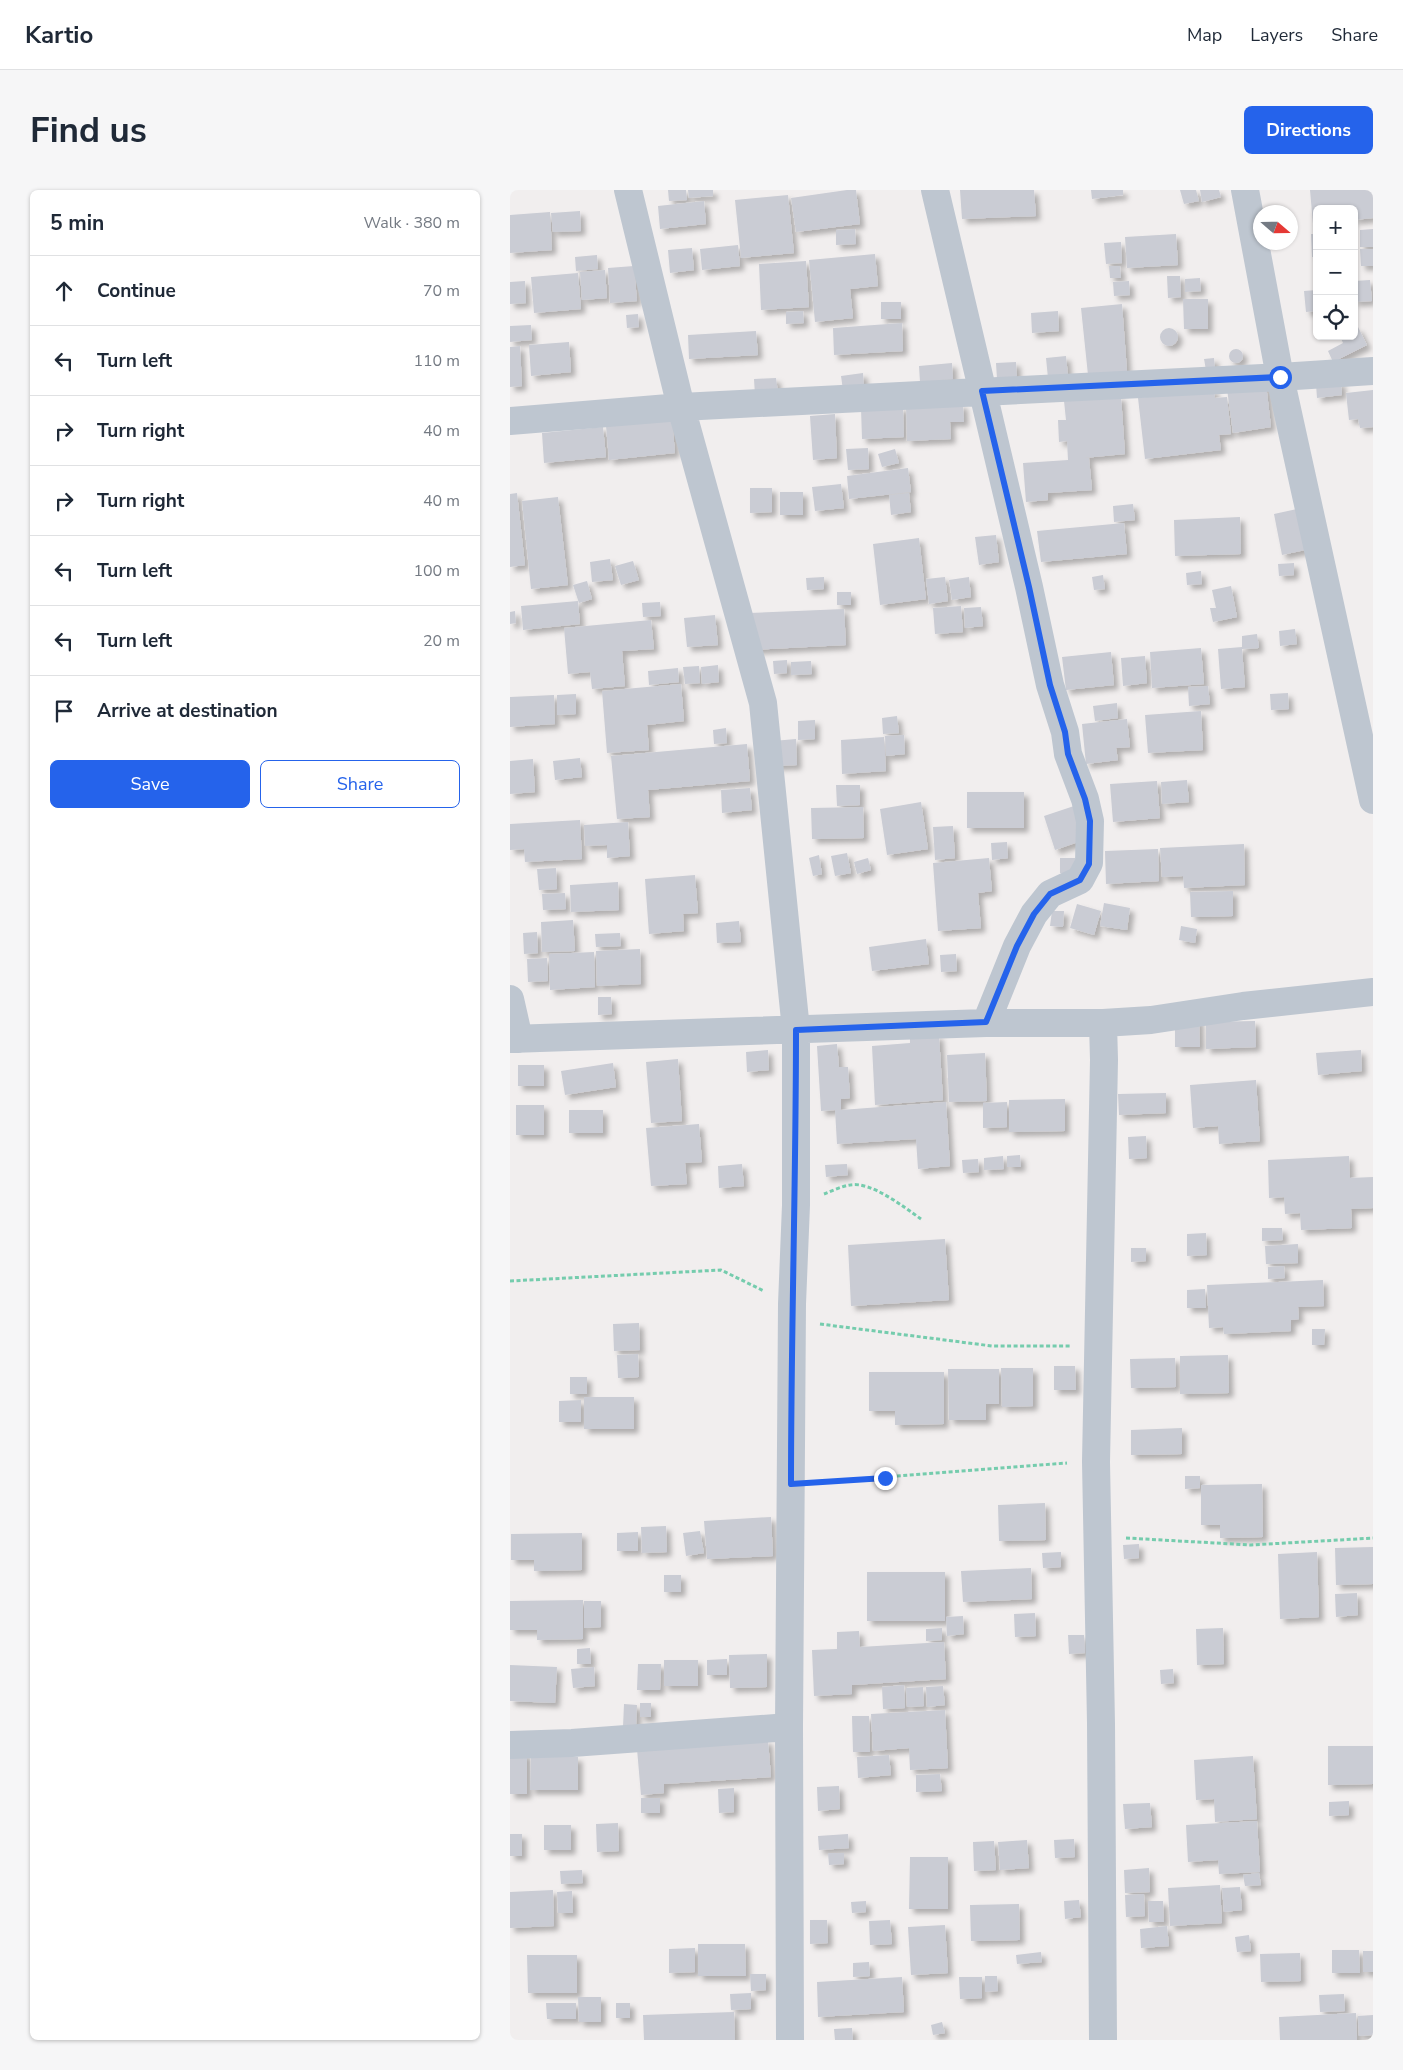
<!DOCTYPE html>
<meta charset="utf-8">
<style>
body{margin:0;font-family:"Nunito Sans",sans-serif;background:#f6f6f7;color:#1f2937}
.controls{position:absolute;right:15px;top:15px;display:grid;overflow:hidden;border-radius:8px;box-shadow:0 1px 4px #0004}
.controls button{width:45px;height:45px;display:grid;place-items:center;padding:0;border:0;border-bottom:1px solid #e0e1e3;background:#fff;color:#1f2937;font:25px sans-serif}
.compass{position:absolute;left:743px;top:15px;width:45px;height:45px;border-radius:50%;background:#fff;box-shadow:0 1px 4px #0004;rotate:110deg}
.stop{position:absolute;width:15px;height:15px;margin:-11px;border:4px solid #2563eb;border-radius:50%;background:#fff}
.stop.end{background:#2563eb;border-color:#fff;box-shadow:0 1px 5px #0008}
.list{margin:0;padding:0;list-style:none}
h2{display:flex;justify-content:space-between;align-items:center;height:65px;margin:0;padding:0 20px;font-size:21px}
h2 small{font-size:16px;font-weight:400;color:#747a83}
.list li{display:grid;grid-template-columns:32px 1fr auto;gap:15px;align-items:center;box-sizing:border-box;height:70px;padding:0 20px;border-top:1px solid #e0e1e3}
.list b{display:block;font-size:19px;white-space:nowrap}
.list em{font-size:16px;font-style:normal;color:#747a83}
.actions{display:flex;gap:10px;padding:15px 20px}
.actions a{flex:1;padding:11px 0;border:1px solid #2563eb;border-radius:8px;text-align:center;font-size:18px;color:#2563eb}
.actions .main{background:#2563eb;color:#fff}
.icon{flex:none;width:28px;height:28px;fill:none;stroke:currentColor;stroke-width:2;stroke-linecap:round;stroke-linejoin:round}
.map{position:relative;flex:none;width:863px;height:1850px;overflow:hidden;border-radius:8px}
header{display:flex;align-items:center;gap:30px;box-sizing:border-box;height:70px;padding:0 25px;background:#fff;border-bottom:1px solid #e0e1e3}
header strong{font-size:24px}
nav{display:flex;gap:28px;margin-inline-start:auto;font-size:18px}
.intro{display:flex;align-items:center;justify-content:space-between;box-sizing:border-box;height:120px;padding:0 30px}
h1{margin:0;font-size:35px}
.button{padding:12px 22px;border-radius:8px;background:#2563eb;color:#fff;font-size:18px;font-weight:700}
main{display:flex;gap:30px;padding:0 30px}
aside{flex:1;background:#fff;border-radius:8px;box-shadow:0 1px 4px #0004}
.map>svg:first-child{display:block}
</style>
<header>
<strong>Kartio</strong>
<nav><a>Map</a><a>Layers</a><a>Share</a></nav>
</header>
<div class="intro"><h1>Find us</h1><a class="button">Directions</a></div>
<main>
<aside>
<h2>5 min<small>Walk · 380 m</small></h2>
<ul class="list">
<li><svg class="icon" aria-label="ahead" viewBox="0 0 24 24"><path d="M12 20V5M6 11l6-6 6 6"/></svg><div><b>Continue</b></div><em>70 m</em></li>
<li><svg class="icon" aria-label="left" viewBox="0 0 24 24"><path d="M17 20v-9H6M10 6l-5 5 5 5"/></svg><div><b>Turn left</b></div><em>110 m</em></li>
<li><svg class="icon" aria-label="right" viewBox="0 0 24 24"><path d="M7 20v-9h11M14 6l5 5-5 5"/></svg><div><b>Turn right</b></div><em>40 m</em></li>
<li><svg class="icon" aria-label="right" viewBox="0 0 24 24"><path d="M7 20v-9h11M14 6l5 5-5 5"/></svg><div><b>Turn right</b></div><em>40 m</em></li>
<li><svg class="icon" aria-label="left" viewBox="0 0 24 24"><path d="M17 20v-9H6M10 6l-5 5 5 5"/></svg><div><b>Turn left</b></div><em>100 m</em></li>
<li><svg class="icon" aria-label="left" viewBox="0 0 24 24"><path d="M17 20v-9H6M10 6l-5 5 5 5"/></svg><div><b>Turn left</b></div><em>20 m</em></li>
<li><svg class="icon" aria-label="arrive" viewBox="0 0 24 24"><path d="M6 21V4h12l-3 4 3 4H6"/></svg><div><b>Arrive at destination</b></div></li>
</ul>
<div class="actions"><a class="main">Save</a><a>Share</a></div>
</aside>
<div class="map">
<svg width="863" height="1850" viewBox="0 0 863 1850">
<defs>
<filter id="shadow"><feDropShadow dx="4.5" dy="4.5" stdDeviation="2.5" flood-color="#0004"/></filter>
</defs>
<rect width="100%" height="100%" fill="#f1eeee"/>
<!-- building -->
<path fill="#caccd4" filter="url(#shadow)" d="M158,0h18l1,10 -18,1z
M178,0h25v6l-24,2z
M337,0h9l4,34 -64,8 -5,-34z
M450,0h74l2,26 -74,3z
M581,0h32v5l-31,4z
M670,0h16l3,11 -15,3z
M690,0h19l2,7 -19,5z
M800,0h63v28l-19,2v-11h-37v15h-4z
M278,5l6,58 -53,5 -6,-58z
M194,11l2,23 -46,5 -2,-23z
M70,21l1,20 -28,1 -2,-19z
M40,22l2,38 -42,3v-38z
M345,39l1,15 -20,1v-15z
M863,39v18h-13v-17z
M666,44l2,31 -51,3 -2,-31z
M801,44h6v23h-5z
M611,52l1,21 -16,1 -2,-21z
M228,55l2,21 -38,4 -2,-21z
M182,58l2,22 -24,3 -2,-23z
M850,59h13v17h-12z
M365,64l3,32 -28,3 3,29 -38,4 -6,-62z
M87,65l1,14 -22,2 -1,-14z
M296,71l3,46 -48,3 -2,-46z
M124,76l3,35 -27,2 -2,-35z
M599,76h11l1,12h-11z
M95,80l2,28 -25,2 -2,-28z
M68,83l3,36 -47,4 -3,-36z
M657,86h13l1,21 -13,1z
M690,88l1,13 -16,1v-13z
M860,90l2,21 -18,1v-21z
M15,91l1,22 -16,1v-22z
M619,91l1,14 -16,1 -1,-14z
M807,100v21l-11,1 -2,-21z
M673,109h25v30h-24z
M371,112h20v17h-20z
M612,114l5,67 -39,4 -7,-67z
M293,121l1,12 -18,1v-12z
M548,121l1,20 -27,2 -1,-20z
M128,124l1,13 -12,1 -1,-13z
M392,133l1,28 -69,4 -1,-27z
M21,135l1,15 -22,2v-16z
M848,137l9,18 -34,17 -5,-11 15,-8 -3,-7h14v-7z
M650 147a9 9 0 1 1 18 0a9 9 0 1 1-18 0Z
M246,141l2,24 -69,4 -1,-24z
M59,152l2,30 -40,4 -2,-31z
M10,156l2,40 -12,1v-40z
M719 166a7 7 0 1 1 14 0a7 7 0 1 1-14 0Z
M556,166l2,20 -20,2 -2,-20z
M704,168l1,10 -9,2 -2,-11z
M506,172l1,16 -20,1 -1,-16z
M442,173l1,16 -33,3 -1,-16z
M353,183l1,14 -21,3 -2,-14z
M266,188l2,15 -23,2 -1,-16z
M831,191l1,14 -25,3 -1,-14z
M756,194l5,43 -38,6 -6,-44z
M704,199l1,9 12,-1 4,37 -12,1 2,15 -76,9 -7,-61z
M863,200v37l-13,1 -2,-9 -9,1 -3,-27z
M611,206l4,58 -41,4h5l3,32 -44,3v7l-22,2 -3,-39 45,-3 -1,-19 -8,1 -1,-22h8l-2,-19z
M453,214l1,18h-14l1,17 -44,2 -1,-35z
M393,217l1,30 -42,2 -1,-31z
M325,224l2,44 -24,2 -3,-44z
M162,229l3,34 -66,7 -3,-34z
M93,237l3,30 -62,6 -2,-30z
M358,258l1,21 -21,1 -2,-21z
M385,259l4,14 -17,4 -4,-13z
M398,278l3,24 -62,7 -2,-23z
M331,294l3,24 -29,3 -3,-24z
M240,298h22v24l-22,1z
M270,302h23v23h-23z
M7,303l8,72 -15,2v-73z
M399,303l2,19 -20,3 -2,-20z
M48,307l10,88 -37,4 -9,-88z
M623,314l2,16 -21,2 -1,-16z
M787,319l8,41 -23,5 -8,-41z
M730,327l1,37 -66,2 -1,-36z
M614,333l3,31 -86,8 -4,-31z
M486,345l3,27 -20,3 -4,-28z
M409,348l7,61 -46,6 -7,-61z
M100,369l3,21 -21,2 -2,-20z
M123,371l6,19 -18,5 -6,-19z
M784,373v12l-15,1 -1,-12z
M691,381l1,13 -15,1 -1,-12z
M593,385l2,14 -11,1 -2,-13z
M314,387v12l-17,1 -1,-12z
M435,387l3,24 -19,3 -3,-25z
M459,387l2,20 -19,3 -3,-20z
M77,391l5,18 -13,4 -6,-18z
M721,396l6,31 -24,5 -3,-14h6l-4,-18z
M327,402h14v13h-14z
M68,411l2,23 -57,6 -2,-24z
M150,412l1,14 -18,1 -1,-14z
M451,416l2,26 -28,2 -2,-26z
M471,417l2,19 -18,2 -1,-20z
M334,419l2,36 -95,5 -2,-37z
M5,421l1,12 -6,1v-12z
M205,425l3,30 -31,2 -3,-29z
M141,430l3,29 -32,2 3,35 -33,3 -2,-17 -22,2 -4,-46z
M785,439l2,15 -17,2 -1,-15z
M747,444l2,14 -17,1 3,38 -24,2 -3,-40 24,-2v-11z
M691,458l3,36 -52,4 -2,-36z
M601,462l3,33 -48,5 -4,-33z
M635,466l2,27 -24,3 -2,-28z
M277,470v13l-13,1 -1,-13z
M301,471l1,13 -21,1v-13z
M208,475l1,17 -17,2 -1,-17z
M189,476l1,17 -15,1 -2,-17z
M168,478l1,14 -30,3 -1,-14z
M171,494l3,37 -37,4 2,25 -42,3 -5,-62z
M698,496l2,18 -21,2 -1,-19z
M778,503l1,16 -18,1 -1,-16z
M66,504v20l-19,1v-20z
M44,505l1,29 -45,3v-30z
M607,513l1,15 -23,3 -2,-15z
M691,521l2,39 -55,3 -3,-38z
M387,526l2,17 -16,1 -1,-16z
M617,529l3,28 -14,1 2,12 -32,4 -4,-40z
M305,530v19l-17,1v-19z
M216,538l1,15 -13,1 -1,-14z
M394,545l1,19 -19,2 -1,-20z
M374,547l2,34 -44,3 -1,-34z
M286,549l1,26 -23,1 -1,-25z
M237,554l3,37 -102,9 2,27 -33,2 -6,-63z
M70,568l2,19 -27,3 -2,-19z
M23,569l2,33 -25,2v-33z
M677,590l2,22 -27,2 -1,-22z
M647,591l3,37 -47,4 -3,-38z
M326,595h24v20l-23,1z
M240,598l2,22 -30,3 -1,-23z
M457,602h57v36h-57z
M411,612l7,47 -41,6 -7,-46z
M564,616l10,34 -29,10 -11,-34z
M353,617l1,31 -52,1 -1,-31z
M70,630l2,39 -57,3 -1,-13 -14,1v-26z
M118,632l2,34 -23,2v-13l-22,1 -1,-21z
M443,636l2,32 -20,2 -2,-33z
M497,652l1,16 -16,2 -1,-17z
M734,654l1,41 -61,3 -1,-12 -21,1 -2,-29z
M648,659l1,32 -53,3 -1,-33z
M337,663l4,20 -16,3 -4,-20z
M309,665l3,19 -9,2 -4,-18z
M358,668l3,12 -14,4 -3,-12z
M479,668l3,33 -14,2 3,35 -43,3 -5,-68z
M550,668h15v15h-15z
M46,678l1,21 -18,1 -2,-21z
M185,685l3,38 -15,1 1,17 -35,3 -4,-55z
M108,692l1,28 -48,2 -1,-27z
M723,701v25l-42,1 -1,-25z
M55,703l1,16 -23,1 -1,-16z
M594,713l26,5 -3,22 -27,-4z
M567,714l24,7 -7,24 -24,-7z
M542,721h12l-1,16 -13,-1z
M63,730l2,31 -33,1 -1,-30z
M229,731l2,21 -24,1 -1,-20z
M671,736l16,3 -2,14 -16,-3z
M27,742l1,21 -14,1 -1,-21z
M110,743l1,13 -25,1 -1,-13z
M416,749l3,25 -57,7 -3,-24z
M130,759l1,35 -44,2 -1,-35z
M84,762l1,35 -45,3 -1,-36z
M446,764l1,17 -16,1 -1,-17z
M37,768l1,23 -20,1 -1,-23z
M88,807h13l1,17 -14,1z
M689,828l1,29h-25v-28z
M745,831l1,26 -50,2v-27z
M429,845l4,65 -68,5 -3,-59 38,-3v-6z
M327,854l2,23h9l2,31 -9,1v11l105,-8 4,64 -32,3 -2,-30 -79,5 -2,-34 -14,1 -4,-65z
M258,860l1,20 -22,2 -1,-20z
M851,860l1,21 -44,4 -2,-22z
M475,863l2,48 -38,1 -2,-47z
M168,869l4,62 -31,2 -5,-61z
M103,873l3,24 -51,8 -4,-24z
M8,875h26v21h-26z
M746,890l4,61 -41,3 -1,-18 -25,2 -3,-43z
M656,903v20l-47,2 -1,-21z
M555,909v32l-56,1v-32z
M497,912v25l-24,1v-25z
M6,915h28v30h-28z
M59,920h34v23h-34z
M189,934l3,38 -17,1 2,21 -36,2 -5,-58z
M636,946l1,22 -18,1 -1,-22z
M510,965l1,12h-14v-11z
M493,966l1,13 -20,1v-12z
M839,966l1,22 23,-1v31l-22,1 1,19 -51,2 -1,-17 -15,1 -1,-17 -15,1 -1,-38z
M468,969l1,13 -16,1 -1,-13z
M232,974l2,22 -25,2 -1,-22z
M337,974l1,11 -22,2 -1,-12z
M752,1038h20l1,12 -21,1z
M696,1043l1,22 -20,1v-22z
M435,1049l4,61 -98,6 -3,-61z
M788,1054v19l-32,1 -1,-18z
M621,1058h15v13l-15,1z
M774,1076l1,12 -17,1v-12z
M813,1090l1,26 -26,1 1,12 -8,1v11l-67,3 -1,-7 -14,1 -2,-43z
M695,1099l1,19h-19v-18z
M129,1133l1,27 -26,1 -1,-27z
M802,1139h13l-1,16h-12z
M128,1164l1,23 -21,1 -1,-23z
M718,1165l1,38 -49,1v-38z
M665,1168l1,29 -45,1 -1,-29z
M544,1176h21l1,24h-22z
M491,1178h32v38l-31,1z
M438,1179h51v35h-13v16h-37z
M359,1182h75v52l-49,1v-14h-26z
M60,1187h17v17h-17z
M74,1207h50v32h-50z
M71,1210v22h-22v-21z
M672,1238v26l-51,1v-25z
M675,1286h15v12l-15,1z
M752,1294l1,53 -43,1v-13h-19v-40z
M535,1313l1,37 -47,1 -1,-36z
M261,1327l2,39 -66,3 -3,-38z
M156,1336l1,26 -25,1 -1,-26z
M190,1341l4,22 -18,3 -3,-23z
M128,1342v19h-21v-18z
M72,1343v37l-48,1v-11h-23v-26z
M629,1354v14l-15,1 -1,-14z
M863,1357v37l-37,1 -1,-37z
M551,1362v15l-18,1 -1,-15z
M807,1362l2,65 -39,2 -2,-65z
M521,1378l1,31 -69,3 -2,-31z
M357,1382h78v49h-78z
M154,1385h17v17h-17z
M847,1403l1,22 -22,2 -1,-23z
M73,1410v39l-46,1v-10h-27v-29z
M74,1411h17v26l-17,1z
M525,1423l1,23 -21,1 -1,-23z
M453,1426l1,18 -17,2 -1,-19z
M432,1438v12l-16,1v-12z
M713,1438l1,36 -27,1 -1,-36z
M349,1441l1,16 84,-5 2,37 -94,6v9l-38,2 -2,-46 25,-1v-17z
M558,1445h16l1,18 -16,1z
M80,1458l1,16h-14v-15z
M257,1464v33l-37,1 -1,-33z
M217,1469v16h-20v-15z
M154,1470h34v26h-34z
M128,1474h23l-1,26h-23z
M0,1475l47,2 -2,36 -45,-2z
M84,1477l1,19 -22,2 -2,-19z
M663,1479l1,14 -13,1 -1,-14z
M394,1495l1,23 -22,1 -1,-22z
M433,1496l2,19 -18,2 -1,-20z
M413,1497l1,19 -17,1 -1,-19z
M130,1513h11v14h-11z
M114,1514l13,1 -1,22h-13z
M435,1520l3,58 -38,2 -1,-22 -36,3 -2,-37z
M342,1526h17l1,36h-17z
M258,1550l3,37 -107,7v9l-23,2 -4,-46z
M818,1556h45v38l-45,1z
M0,1563h17v41h-17z
M379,1565l2,20 -33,3 -1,-21z
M743,1566l4,63 -42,3 -1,-23 -18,1 -2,-40z
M21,1567h47v33h-48z
M430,1584l2,17 -26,1v-17z
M329,1596l1,23 -22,2 -1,-24z
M224,1598v24l-15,1 -1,-24z
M131,1608h19v15h-19z
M839,1611v14l-20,1v-14z
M640,1613l2,24 -27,2 -2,-25z
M747,1631l3,51 -41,2 -1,-14 -30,2 -2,-37z
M108,1633l1,28 -22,1 -1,-28z
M34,1635h27v25h-27z
M0,1644h12v22h-12z
M338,1644l1,14 -30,2 -1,-14z
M564,1649l1,18 -20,1 -1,-18z
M517,1650l2,28 -29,2 -2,-28z
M484,1651l2,29 -22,1 -1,-29z
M318,1663h16v11l-15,1z
M400,1667h38v52h-39z
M639,1678l1,24 -25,1 -1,-23z
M72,1680l1,13 -22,1 -1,-13z
M749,1683l2,12 -16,1 -2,-11z
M710,1695l2,38 -52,3 -2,-38z
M730,1697l2,23 -18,2 -2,-24z
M43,1700l1,36 -44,2v-36z
M62,1701l1,22h-15l-1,-21z
M634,1704l1,22 -19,1 -1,-22z
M569,1710l2,17 -16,2 -1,-18z
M356,1711v11l-14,1 -1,-11z
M638,1711h15l1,21h-15z
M509,1714l1,36 -49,1 -1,-36z
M300,1730h17l1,23 -18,1z
M380,1730l2,24 -22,1 -1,-24z
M435,1735l3,48 -37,2 -3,-48z
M657,1736l2,20 -28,2 -1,-19z
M739,1745l2,16 -14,1 -2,-15z
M188,1754h47l1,32h-48z
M185,1758v24l-26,1v-24z
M822,1760h27l1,23h-28z
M853,1761h10v21h-10z
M531,1762l1,10 -25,2 -1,-9z
M790,1763l1,28 -40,1 -1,-28z
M17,1765h50v38h-49z
M359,1772l1,14 -17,1v-14z
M240,1784h16v16l-15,1z
M475,1786h12l1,15 -13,1z
M392,1787l2,35 -86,5 -1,-35z
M449,1787h23v21l-22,1z
M241,1803v16l-20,1 -1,-16z
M834,1804l1,17 -25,1 -1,-17z
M68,1807h23v25h-22z
M36,1813h30v16h-29z
M106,1813h14v15h-14z
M224,1822l1,28h-91l-1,-25z
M846,1823l1,27h-77l-1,-23z
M863,1825v20l-14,1 -1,-20z
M432,1832l3,11 -12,2 -2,-10z
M342,1838l1,12h-18l-1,-11z"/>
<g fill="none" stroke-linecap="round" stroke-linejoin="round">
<!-- path -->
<path stroke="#75ccad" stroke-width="3" stroke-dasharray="4 2.5" stroke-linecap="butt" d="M314,1004c8,-3 18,-8 26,-9 21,-4 54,22 71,34
M0,1091l211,-11 43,21
M310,1134l172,22h78
M309,1292l248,-19
M616,1348l125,7 122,-7"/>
<!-- street -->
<path stroke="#bec6d0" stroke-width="28" d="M118,0l53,217 82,296 33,327v175l-4,99 -3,423 1,313
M425,0l94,397 21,98 15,47 3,22 17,45 5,22 -1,42 -9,17 -30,14 -16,20 -17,32 -31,77
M735,0l35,187 93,423
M0,231l171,-14 599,-30 93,-6
M0,809l9,40
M0,849l476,-16h117l48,-3 92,-14 130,-14
M0,1555l62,-2 217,-16
M593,1850l-2,-317 -5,-261 8,-402 -1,-37"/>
</g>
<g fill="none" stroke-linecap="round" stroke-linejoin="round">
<!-- route -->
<path stroke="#2563eb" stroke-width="6" d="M375,1288l-94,6c0,-151 5,-303 5,-454l190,-8 31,-76 17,-32 16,-20 30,-14 9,-16 1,-43 -5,-22 -17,-45 -3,-22 -15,-47 -21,-98 -47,-196 298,-14"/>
</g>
</svg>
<div class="controls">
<button>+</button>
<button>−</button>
<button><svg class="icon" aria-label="locate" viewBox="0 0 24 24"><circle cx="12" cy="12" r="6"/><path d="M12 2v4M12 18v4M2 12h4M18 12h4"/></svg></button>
</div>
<svg class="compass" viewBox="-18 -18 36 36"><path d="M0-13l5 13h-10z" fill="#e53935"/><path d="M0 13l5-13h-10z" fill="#747a83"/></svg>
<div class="stop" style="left:770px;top:187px"></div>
<div class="stop end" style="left:375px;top:1288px"></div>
</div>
</main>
